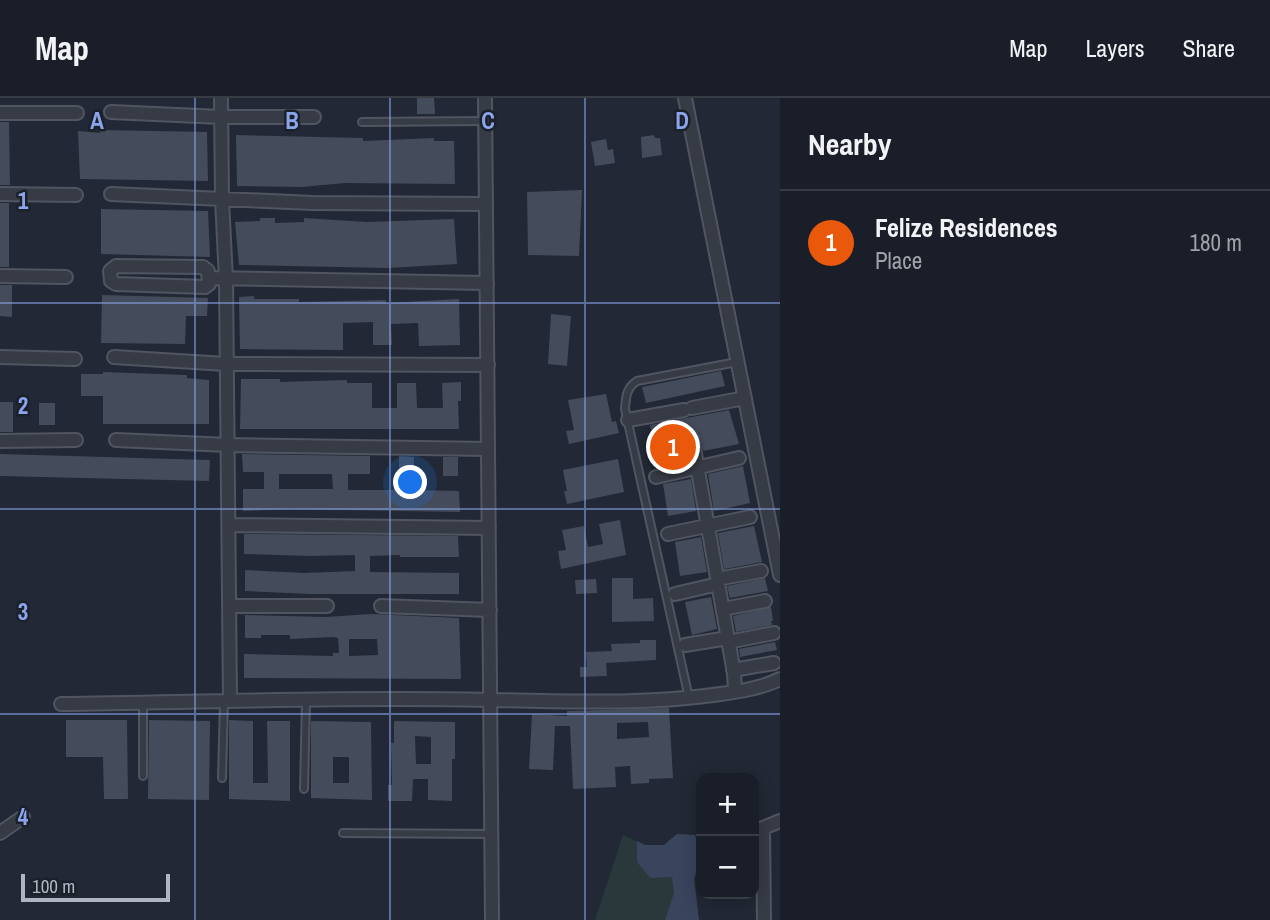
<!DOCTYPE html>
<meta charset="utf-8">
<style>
body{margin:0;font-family:"Archivo Narrow",sans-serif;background:#232730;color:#f1f3f6}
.controls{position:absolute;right:21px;bottom:21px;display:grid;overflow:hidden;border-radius:14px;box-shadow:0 4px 18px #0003}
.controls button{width:63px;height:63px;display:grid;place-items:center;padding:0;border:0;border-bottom:2px solid #383c45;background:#1a1e28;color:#f1f3f6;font:35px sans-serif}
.scale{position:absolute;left:21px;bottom:18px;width:149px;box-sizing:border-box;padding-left:7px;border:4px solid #b0b5c3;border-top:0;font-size:19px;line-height:24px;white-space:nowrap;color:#b0b5c3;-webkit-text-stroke:5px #1b202b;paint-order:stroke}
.you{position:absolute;left:411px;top:385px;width:24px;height:24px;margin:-18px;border:5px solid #fff;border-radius:50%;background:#1a73e8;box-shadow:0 0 0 10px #1a73e833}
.badge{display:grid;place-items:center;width:46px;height:46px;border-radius:50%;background:#ea580c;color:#fff;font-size:23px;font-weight:700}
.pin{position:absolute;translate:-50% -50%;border:4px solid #fff;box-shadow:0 2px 7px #0006}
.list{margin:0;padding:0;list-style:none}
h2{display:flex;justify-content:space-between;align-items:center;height:91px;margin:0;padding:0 28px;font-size:30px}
h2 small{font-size:23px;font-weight:400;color:#9fa2a8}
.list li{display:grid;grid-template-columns:46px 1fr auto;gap:21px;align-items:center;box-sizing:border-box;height:105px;padding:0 28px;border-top:2px solid #383c45}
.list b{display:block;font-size:26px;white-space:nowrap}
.list p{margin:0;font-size:23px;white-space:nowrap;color:#9fa2a8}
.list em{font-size:23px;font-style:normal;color:#9fa2a8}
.map{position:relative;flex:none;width:780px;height:822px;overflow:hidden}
header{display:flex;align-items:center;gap:42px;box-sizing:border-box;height:98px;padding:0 35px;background:#1a1e28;border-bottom:2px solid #383c45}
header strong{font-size:33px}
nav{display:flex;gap:38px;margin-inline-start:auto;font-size:24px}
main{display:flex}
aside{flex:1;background:#1a1e28}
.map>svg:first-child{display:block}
</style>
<header>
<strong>Map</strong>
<nav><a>Map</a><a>Layers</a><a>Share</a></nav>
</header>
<main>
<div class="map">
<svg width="780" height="822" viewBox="0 0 780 822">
<rect width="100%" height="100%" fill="#222835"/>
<!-- green -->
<path fill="#28383b" d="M677,736l18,1 6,22 -7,22 5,41h-104l28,-85 22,10h19z"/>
<!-- water -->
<path fill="#39445d" d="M677,736l18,1 6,22 -7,22 5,41h-34l9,-27 -2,-16 -22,1 -13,-16v-21l8,4h19z"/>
<!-- building -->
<path fill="#444b5a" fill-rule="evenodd" d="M417,0h17l1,16h-18z
M0,24h9l1,63h-10z
M100,32l107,2 1,49 -128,-2 -2,-48 22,2z
M236,37l127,3v3l71,-3v3h20l1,43 -110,-1 -43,4 -65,-1z
M654,37l1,3h5l2,17 -20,3 -1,-21z
M606,41l2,11 5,-1 2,14 -20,3 -4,-24z
M582,92l-3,66 -51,-1 -1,-63z
M0,105h9v64h-9z
M101,111l107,2 2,46 -109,-3z
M260,120h15v5l29,-1v-4l63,4 87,-3 3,45 -69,4 -149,-3 -4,-43 25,-1z
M0,187h12v32l-12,-1z
M102,197l106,3 -1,18h-21l-1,28 -84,-1z
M254,198v3h45v3l87,-2v3l73,-4 1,46 -41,1 -1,-23 -27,1 1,21h-19v-23l-30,1v27l-103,-1 -1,-52z
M551,216l20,2 -4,50 -19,-2z
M721,273l4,15 -79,17 -4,-16z
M103,274l84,3v3l22,2v44h-106v-28h-22v-22h22z
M241,281h39v3l67,-2v3h25v25h25v-25h19l1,25h26l-1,-25 19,-1v19h-3l1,28h-219z
M606,296l6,28 4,-1 3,12 -50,11 -3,-13 8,-1 -6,-30z
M0,304h13v30h-13z
M39,305h16v22h-16z
M729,312l10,34 -36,7 -4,-19 -9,-3 -6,6 2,18 -29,6 -7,-34z
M0,356l210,6 -1,21 -209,-5z
M242,356l128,2v18h-22v16h51v-34l15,1v33l45,1 1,21 -172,-3 -45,2v-22h21v-17h-21zM279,376h53l1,15h-54z
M443,359h15v19h-15z
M618,361l6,33 -57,12 -3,-13h3l-4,-21z
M743,368l7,37 -36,8 -6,-37z
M691,381l5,32 -28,5 -5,-32z
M620,422l6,35 -65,14 -3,-18 8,-1 -4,-20 22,-4 4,21 15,-3 -4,-20z
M754,428l8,36 -38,7 -6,-36z
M244,436l214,2 1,21h-59v-2l-30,1v16l89,1v21h-149l-65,-3v-21l59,3 51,-2v-16l-45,1 -66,-2z
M701,439l6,35 -27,4 -5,-34z
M612,480h21v21l20,-1 1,23 -42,1z
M765,480l3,13 -38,7 -3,-12z
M596,481l1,14 -21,1 -1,-14z
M711,499l6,32 -25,6 -7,-33z
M771,509l2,14h-2l1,4 -36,7 -3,-16z
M371,516l88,4 2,61 -217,-1v-24l89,2v-3h6l-1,-15 -5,-1 -43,2v-4h-29v3h-16v-23l81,2zM349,541h28l1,16 -29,1z
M640,542h16v20l-50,3 1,13 -27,1v-10h7l-1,-15 26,-1 -1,-7 29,-1z
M775,544l2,8 -37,7 -1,-8z
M669,610l4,70 -24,1v4l-18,1 -1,-18 -15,1 1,20 -43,2 -3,-63h-15l-2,44 -24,-1 3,-55 35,2v-5zM648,624l1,15 -32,2v-16z
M66,622h61l1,79h-24l-1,-42h-37z
M149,622l61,1 -1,79 -61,-1z
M229,622l24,1v62h15l-1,-62h23v80l-61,-2z
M311,623l60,1 1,78 -61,-2zM333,659h16v26h-16z
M394,623l61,1v37h-3v42l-24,-1v-21h-15l-1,22h-24v-16h4l-1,-42h3zM415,638l16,1v27h-15z"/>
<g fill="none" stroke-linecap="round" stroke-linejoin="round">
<!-- lane casing -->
<g stroke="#505561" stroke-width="10">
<path id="lane" d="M362,24l124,-1
M689,600l-64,-289c1,-12 1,-21 12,-28l100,-19
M143,678v-73
M222,680l2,-77
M304,691l2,-88
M343,735l148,1"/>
</g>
<!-- street casing -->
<g stroke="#505561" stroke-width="16">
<path id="street" d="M221,0l1,101 4,81 4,421
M485,0l7,822
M685,0l95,477
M111,14l110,5h93
M0,15h77
M0,96l76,1
M111,96l202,9 173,1
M116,168l87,1 5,4 1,13 -4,3 -89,-3 -5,-3 -1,-10z
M0,178l66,1
M209,180l278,5
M0,259l75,2
M114,259l112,7 262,1
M692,310l53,-10
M628,322l56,-10
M692,339l42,236 1,18
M116,342l112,5 260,4
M0,343l76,-1
M656,379l83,-19
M229,427l260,3
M668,436l82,-17
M717,481l44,-8
M675,496l43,-10
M229,508h98
M381,508l109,4
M723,511l42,-8
M728,544l46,-9
M685,547l43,-7
M733,572l41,-7
M61,606c143,-2 287,-7 430,-4 75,1 148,5 222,-5 22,-3 47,-6 67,-16
M0,735l23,-16
M764,822l-1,-92 17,-7"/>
</g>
<!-- lane -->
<use href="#lane" stroke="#363b46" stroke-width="6"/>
<!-- street -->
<use href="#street" stroke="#363b46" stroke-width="12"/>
</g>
<!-- grid -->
<path fill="none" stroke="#8ba5ec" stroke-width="2" stroke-opacity="0.55" d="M195,0v822M390,0v822M585,0v822M0,205h780M0,411h780M0,616h780"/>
<g font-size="23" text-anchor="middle" font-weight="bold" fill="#8ba5ec" stroke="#1b202b" stroke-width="5" stroke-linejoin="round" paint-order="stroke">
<text x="97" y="31">A</text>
<text x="292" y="31">B</text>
<text x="488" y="31">C</text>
<text x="682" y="31">D</text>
<text x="23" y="111">1</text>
<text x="23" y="316">2</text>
<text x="23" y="522">3</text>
<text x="23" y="727">4</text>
</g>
</svg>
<div class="controls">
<button>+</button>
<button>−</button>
</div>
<div class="scale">100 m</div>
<div class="you"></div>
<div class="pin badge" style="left:673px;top:349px">1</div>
</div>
<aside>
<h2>Nearby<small></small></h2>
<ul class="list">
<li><span class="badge">1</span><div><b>Felize Residences</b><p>Place</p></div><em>180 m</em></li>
</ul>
</aside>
</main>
